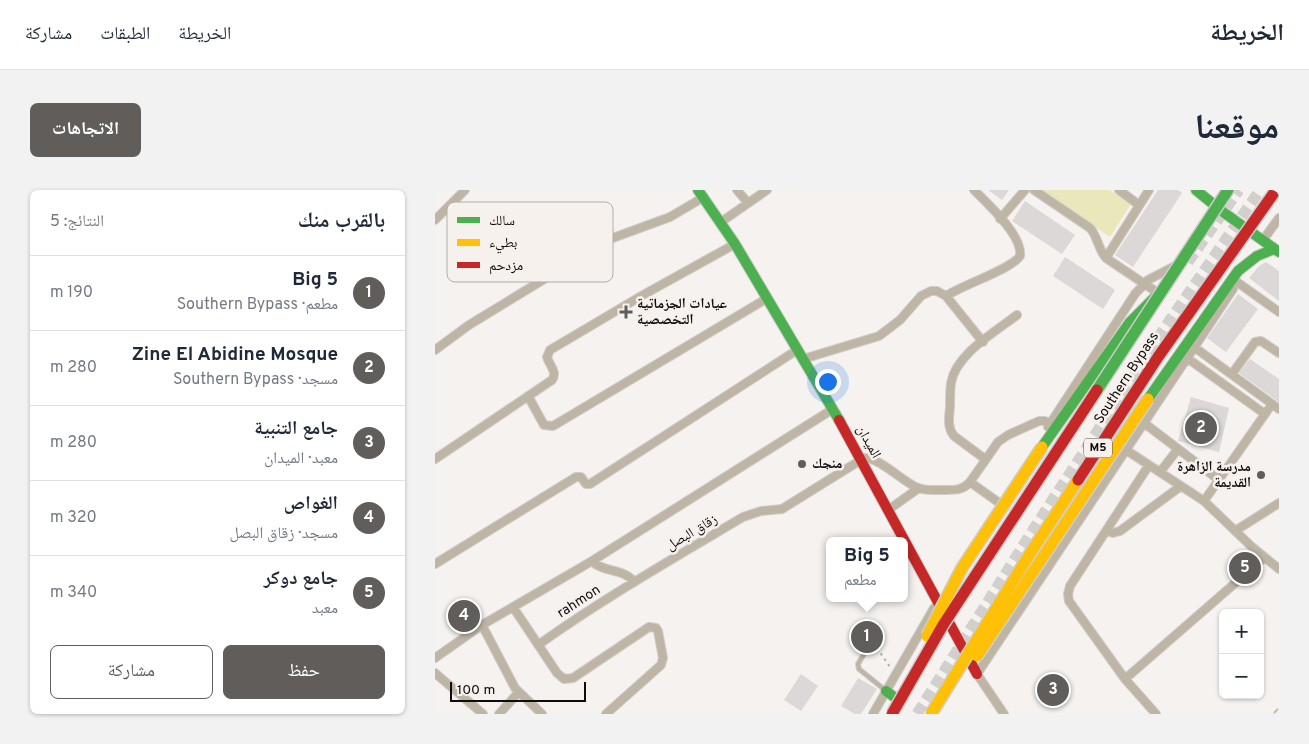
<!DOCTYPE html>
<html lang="ar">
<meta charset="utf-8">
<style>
body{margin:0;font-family:Overpass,"Noto Naskh Arabic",sans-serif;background:#f2f2f3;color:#1f2937;direction:rtl}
.controls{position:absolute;right:15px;bottom:15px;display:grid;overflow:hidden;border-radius:8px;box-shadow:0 1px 4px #0004}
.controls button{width:45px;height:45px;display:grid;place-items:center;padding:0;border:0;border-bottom:1px solid #e0e1e3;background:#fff;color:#1f2937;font:25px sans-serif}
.scale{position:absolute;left:15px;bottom:12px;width:136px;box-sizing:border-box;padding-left:5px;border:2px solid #0f0d0c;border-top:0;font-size:14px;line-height:18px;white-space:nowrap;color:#0f0d0c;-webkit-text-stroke:4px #f7f1ed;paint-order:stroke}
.you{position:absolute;left:392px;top:191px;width:18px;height:18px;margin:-12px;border:4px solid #fff;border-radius:50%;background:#1a73e8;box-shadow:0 0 0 8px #1a73e833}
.badge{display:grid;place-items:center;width:32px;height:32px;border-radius:50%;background:#605d5b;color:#fff;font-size:16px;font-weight:700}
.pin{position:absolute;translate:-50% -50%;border:2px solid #fff;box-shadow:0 1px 5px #0006}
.popup{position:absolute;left:391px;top:347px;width:82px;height:65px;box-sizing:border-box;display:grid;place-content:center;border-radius:8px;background:#fff;filter:drop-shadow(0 1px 4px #0005);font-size:16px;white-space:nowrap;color:#747a83}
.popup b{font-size:19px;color:#1f2937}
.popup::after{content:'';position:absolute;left:50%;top:100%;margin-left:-10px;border:10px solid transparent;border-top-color:#fff}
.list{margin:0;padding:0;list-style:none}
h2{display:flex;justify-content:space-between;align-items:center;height:65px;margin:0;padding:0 20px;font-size:21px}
h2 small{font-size:16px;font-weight:400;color:#747a83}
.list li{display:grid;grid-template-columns:32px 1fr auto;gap:15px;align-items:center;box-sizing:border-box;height:75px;padding:0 20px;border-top:1px solid #e0e1e3}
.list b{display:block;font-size:19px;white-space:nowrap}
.list p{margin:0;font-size:16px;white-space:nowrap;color:#747a83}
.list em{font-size:16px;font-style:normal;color:#747a83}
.actions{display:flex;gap:10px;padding:15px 20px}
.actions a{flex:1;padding:11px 0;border:1px solid #605d5b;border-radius:8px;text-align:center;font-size:18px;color:#605d5b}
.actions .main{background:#605d5b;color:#fff}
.map{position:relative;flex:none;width:844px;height:524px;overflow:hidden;direction:ltr;border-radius:8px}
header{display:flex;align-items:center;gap:30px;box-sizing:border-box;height:70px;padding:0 25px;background:#fff;border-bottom:1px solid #e0e1e3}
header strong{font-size:24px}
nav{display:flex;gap:28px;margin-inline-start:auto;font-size:18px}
.intro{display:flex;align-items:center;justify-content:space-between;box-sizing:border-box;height:120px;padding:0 30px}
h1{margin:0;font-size:35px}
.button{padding:12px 22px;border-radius:8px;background:#605d5b;color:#fff;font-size:18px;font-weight:700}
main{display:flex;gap:30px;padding:0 30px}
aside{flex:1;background:#fff;border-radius:8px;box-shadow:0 1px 4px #0004}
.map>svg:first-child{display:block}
</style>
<header>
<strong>الخريطة</strong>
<nav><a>الخريطة</a><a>الطبقات</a><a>مشاركة</a></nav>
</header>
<div class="intro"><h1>موقعنا</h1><a class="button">الاتجاهات</a></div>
<main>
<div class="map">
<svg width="844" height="524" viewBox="0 0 844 524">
<rect width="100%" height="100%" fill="#f5f2ef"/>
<!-- green -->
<path fill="#eae8ba" d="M604,0h71l21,14 -21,33z"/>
<!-- building -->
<path fill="#dbd8d7" d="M553,0h21l-7,10z
M723,0h20l4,3 -49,74 -18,-12z
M590,11l50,34 -13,19 -50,-33z
M630,67l50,33 -12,19 -50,-33z
M831,72l13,9v30l-30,-23 10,-12z
M803,104l20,15 -32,43 -19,-14z
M815,169l29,20v23l-40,-29z
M756,207l38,11 -10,44 -41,-11z
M434,432l13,18 -15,12 -15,-17z
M366,484l17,12 -17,25 -17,-11z
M423,488l19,11 -16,25h-6l-14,-8z"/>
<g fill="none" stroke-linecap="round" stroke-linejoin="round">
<!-- primary-tunnel -->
<path stroke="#d2d0cd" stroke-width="11" stroke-dasharray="11 5.5" stroke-linecap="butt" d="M753,72l51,-72
M482,524l114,-181 134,-206 95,-137"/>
<!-- lane casing -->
<g stroke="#cfcdcc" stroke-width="6">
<path id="lane" d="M429,464l-6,10 1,5 26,21"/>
</g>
<!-- street casing -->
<g stroke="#cfcdcc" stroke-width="10">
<path id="street" d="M302,0l11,13
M599,0l56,38c8,9 8,21 16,30l55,37
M684,0l20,15
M565,29l25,-29
M0,30l30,-30
M286,32l46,-32
M828,50l16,-22
M671,68l43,-68
M802,92l42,30
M511,106c16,-11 66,-27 74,-40 3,-20 -32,-52 -46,-66
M759,157l85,62
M0,160l34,-25 141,-86 60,-22 34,-20
M752,168l78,56
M368,169l76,-23 21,-16 21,-24 10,-5h6l9,5 37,46
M797,184l23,-32 6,-1 18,12
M93,206l16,29 9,1 213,-127
M709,233l75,57
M613,237l87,-133 13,-14 29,-15
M691,260l78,51 48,46 27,22
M0,269l117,-79c6,-8 -3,-15 -5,-23l3,-7 93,-55 92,-51
M550,269l-31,-23c-7,-9 -5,-18 -4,-29 0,-8 0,-16 1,-24 5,-29 44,-51 66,-68
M714,275l-79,121 -2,8 1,7 56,78 31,35
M725,282l18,-23
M535,292l35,25
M769,311l68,-97
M453,320l31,-22
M672,340l6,3 7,-2 61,-45
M800,341l44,-28
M157,371c11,12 32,7 42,21
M0,374l141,-87h5l5,7h4l207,-134
M78,417l44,66 7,6 9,-1 76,-51 7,1 2,3 5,27 -2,7 -55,49
M47,435l33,63 27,26
M103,455c66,-47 136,-87 205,-128l18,-6 21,-2 82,-51c15,-1 39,24 54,30 9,3 19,2 28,2 10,0 17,0 24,-8l28,-40 10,-7 31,-14h6l5,3
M0,468l47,-33 110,-64 241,-152
M0,483l48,41
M690,489l139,-121
M64,524l19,-21
M438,524l61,-106
M569,524l-27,-40 256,-385
M843,524l1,-1"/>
</g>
<!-- fast casing -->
<g stroke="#cfcdcc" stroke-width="12">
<path id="fast" d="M263,0l37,54 104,176
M761,0l27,22 56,40
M713,209l90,-128 19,-15 17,-7
M607,257l88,-125 26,-26
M451,501l11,8"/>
</g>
<!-- jam casing -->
<g stroke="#cfcdcc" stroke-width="12">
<path id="jam" d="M404,230l138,254"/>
</g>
<!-- path -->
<path stroke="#b4ada4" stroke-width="2" stroke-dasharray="2.5 4" stroke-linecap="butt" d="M442,458l13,19"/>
<!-- lane -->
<use href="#lane" stroke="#beb5a5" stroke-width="4"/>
<!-- street -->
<use href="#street" stroke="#beb5a5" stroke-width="8"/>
<!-- fast -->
<use href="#fast" stroke="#4caf50" stroke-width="10"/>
<!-- jam -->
<use href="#jam" stroke="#c62828" stroke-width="10"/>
<!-- fast-bridge casing -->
<g stroke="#cfcdcc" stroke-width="14" stroke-linecap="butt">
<path id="fast-bridge" d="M662,200l131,-200"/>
</g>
<!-- slow-bridge casing -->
<g stroke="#cfcdcc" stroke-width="14" stroke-linecap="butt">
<path id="slow-bridge" d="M492,446l35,-68 80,-121
M542,466l171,-257
M496,524l100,-162 47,-72"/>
</g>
<!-- jam-bridge casing -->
<g stroke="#cfcdcc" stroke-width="14" stroke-linecap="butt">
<path id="jam-bridge" d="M643,290l80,-123 118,-167
M457,524l51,-89 154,-235"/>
</g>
<!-- fast-bridge -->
<use href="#fast-bridge" stroke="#4caf50" stroke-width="11"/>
<!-- slow-bridge -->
<use href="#slow-bridge" stroke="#ffc107" stroke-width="11"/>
<!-- jam-bridge -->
<use href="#jam-bridge" stroke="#c62828" stroke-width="11"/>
</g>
<!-- markers -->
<g fill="#605d5b" stroke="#f7f1ed" stroke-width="2">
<path d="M188.5 114.5h5v5h5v5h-5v5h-5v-5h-5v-5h5z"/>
<circle cx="367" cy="274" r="5"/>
<circle cx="826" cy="285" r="5"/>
</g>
<g text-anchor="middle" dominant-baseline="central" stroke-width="5" stroke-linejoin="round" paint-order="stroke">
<!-- shield labels -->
<rect fill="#f7f1ed" stroke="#555150" stroke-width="1" x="649" y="248.5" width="28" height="19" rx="4"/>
<g font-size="12" font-weight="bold" fill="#0f0d0c">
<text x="663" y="258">M5</text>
</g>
<!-- poi labels -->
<g font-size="14" font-weight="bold" fill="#0f0d0c" stroke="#f7f1ed" text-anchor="start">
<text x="202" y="114">عيادات الجزماتية<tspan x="202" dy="16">التخصصية</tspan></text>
<text x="377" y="274">منجك</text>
<text x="816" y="277" text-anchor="end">مدرسة الزاهرة<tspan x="816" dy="16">القديمة</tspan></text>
</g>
<!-- street labels -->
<g font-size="14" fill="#0f0d0c" stroke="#f7f1ed">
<text transform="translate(692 188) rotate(-57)">Southern Bypass</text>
<text transform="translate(433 252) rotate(61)">الميدان</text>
<text transform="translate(257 343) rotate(-31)">زقاق البصل</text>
<text transform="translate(144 412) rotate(-33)">rahmon</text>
</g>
</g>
<!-- legend -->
<rect x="12" y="12" width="166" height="80" rx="8" fill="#f7f1ed" stroke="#b1adaa" stroke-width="1"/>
<rect x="22" y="27" width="23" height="6" fill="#4caf50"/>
<rect x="22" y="49" width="23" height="7" fill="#ffc107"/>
<rect x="22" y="72" width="23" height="6" fill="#c62828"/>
<g font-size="14" fill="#0f0d0c">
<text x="54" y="35">سالك</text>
<text x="54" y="57">بطيء</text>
<text x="54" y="80">مزدحم</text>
</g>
</svg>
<div class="controls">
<button>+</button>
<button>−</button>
</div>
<div class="scale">100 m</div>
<div class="you"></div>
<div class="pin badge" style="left:432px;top:447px">1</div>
<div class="popup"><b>Big 5</b>مطعم</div>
<div class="pin badge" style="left:766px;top:238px">2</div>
<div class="pin badge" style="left:618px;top:500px">3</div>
<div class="pin badge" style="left:29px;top:426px">4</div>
<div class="pin badge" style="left:810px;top:378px">5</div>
</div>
<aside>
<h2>بالقرب منك<small>النتائج: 5</small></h2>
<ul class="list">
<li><span class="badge">1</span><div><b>Big 5</b><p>مطعم · Southern Bypass</p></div><em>190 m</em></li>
<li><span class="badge">2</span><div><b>Zine El Abidine Mosque</b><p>مسجد · Southern Bypass</p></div><em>280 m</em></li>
<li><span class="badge">3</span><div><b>جامع التنبية</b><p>معبد · الميدان</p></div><em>280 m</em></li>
<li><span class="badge">4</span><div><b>الغواص</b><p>مسجد · زقاق البصل</p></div><em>320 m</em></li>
<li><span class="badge">5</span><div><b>جامع دوكر</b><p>معبد</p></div><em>340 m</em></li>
</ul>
<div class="actions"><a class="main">حفظ</a><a>مشاركة</a></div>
</aside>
</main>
